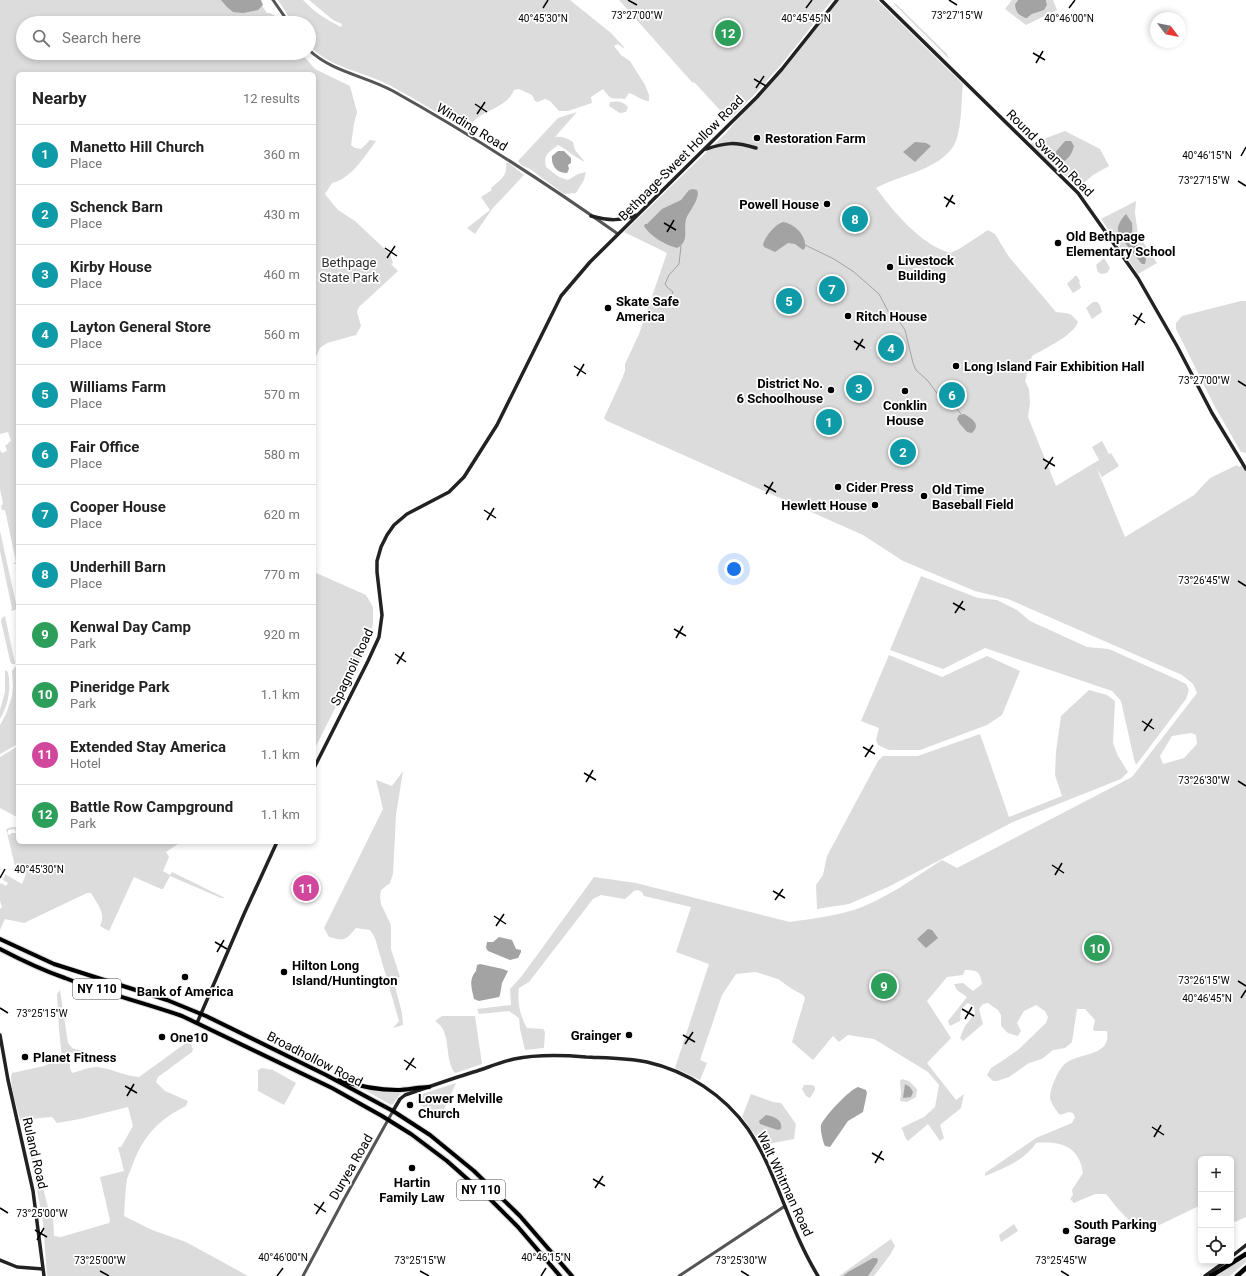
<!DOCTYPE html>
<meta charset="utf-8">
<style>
body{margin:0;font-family:Roboto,sans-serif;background:#f2f2f2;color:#222}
.controls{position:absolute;right:12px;bottom:12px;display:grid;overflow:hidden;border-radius:6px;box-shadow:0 2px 6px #0003}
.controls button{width:36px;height:36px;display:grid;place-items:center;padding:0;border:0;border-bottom:1px solid #e0e0e0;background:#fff;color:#222;font:20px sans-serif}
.compass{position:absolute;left:1150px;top:12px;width:36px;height:36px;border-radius:50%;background:#fff;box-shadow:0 2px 6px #0003;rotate:122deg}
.you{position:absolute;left:734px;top:569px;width:14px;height:14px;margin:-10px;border:3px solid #fff;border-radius:50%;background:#1a73e8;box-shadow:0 0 0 6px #1a73e833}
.badge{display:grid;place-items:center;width:26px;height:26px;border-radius:50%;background:#000;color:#fff;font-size:13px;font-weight:700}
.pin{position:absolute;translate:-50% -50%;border:2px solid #fff;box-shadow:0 1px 4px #0006}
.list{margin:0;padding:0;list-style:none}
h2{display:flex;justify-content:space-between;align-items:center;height:52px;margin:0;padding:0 16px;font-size:17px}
h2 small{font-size:13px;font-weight:400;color:#767676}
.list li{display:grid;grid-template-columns:26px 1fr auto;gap:12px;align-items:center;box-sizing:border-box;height:60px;padding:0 16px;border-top:1px solid #e0e0e0}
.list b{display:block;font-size:15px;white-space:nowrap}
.list p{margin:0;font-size:13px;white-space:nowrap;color:#767676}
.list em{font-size:13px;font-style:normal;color:#767676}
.icon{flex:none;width:22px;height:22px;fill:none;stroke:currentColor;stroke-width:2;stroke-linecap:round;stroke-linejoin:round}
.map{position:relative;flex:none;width:1246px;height:1276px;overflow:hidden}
.search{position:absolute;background:#fff;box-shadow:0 2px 6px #0003;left:16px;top:16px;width:300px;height:44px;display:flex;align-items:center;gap:10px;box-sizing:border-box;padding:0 14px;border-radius:22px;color:#767676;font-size:15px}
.panel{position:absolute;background:#fff;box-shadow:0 2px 6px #0003;left:16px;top:72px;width:300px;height:772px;border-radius:6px}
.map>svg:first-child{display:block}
</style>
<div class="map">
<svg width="1246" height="1276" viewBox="0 0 1246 1276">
<rect width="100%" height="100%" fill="#fff"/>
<!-- green -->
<path fill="#dcdcdc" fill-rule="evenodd" d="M0,0h258l9,13c6,-1 11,6 15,10h-259v30h278l14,16 35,17 7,26 -3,12 -3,21 4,3 6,1 9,-9 6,1c-11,15 -25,38 -44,42l-7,11 13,16 17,11 35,33 3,9 -2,1 7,7 -39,36 -2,5 4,14 -5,9 -29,8 -7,5 -6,13v-287h-296v498l-2,-8h-3l3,-2 -11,-52h-3l-1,-4 2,-2 -3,-15v-39l2,3 5,-2 -2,-6 3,-1 1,-2 2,-1 -3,-9 -8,2z
M278,0h25c11,12 24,20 38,27l1,-3 -9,-4 -24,-20h261l41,33 13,14 -1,1 -5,-4 -4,2 7,9 9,6 15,24 4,10v6c-7,0 -13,-6 -20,-8l-4,6c-14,-1 -13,2 -22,-10l-12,8 1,6 -24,8h-9l-9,-10 -5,-2 -7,3 -3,-1 -3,-6 -13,-6 -5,1c-7,17 -29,20 -39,30 -3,3 -5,8 -7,11 -26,-15 -51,-31 -77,-45 -27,-15 -61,-17 -82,-41v-22h-16z
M619,0h213l-51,65 -26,29 -26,26 -34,-37 -3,-1 -10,-11z
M839,0h38l86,84c-2,18 -1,40 -7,57 -11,28 -57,34 -80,47 18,24 44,56 74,65l9,-4 29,-19 7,4 14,23 42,49 5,6c13,2 13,-1 22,10 -4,13 -34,27 -46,34l-7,25 4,8 1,14 -2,14 28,69 43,-26 -7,-13 10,-6 7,13 2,-1 8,13 -17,11 -5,-8 28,68 69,-42 16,-17 27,-13 2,2 3,-2 4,6v746l-11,5 -4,-7v-56h-30v46l-54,26c-18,-7 -29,-22 -41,-37h-11l-21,9 -4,-4 3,-4 -1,-5 11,-17c-4,-27 -22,-32 -47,-30 -11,17 -33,26 -51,33v-3l51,-35 36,-15 3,-6 -2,-4 -4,-1 -9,3c-4,-5 -10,-12 -10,-19 1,-9 8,-27 16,-33 15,-11 45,-6 41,-32h-13l-1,-2 2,-9 -10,-11h-8l-5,33 -7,6 -12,2 -11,9 -13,4 -20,14 -12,4h-4l-6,-6 4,-7 14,-9 14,-10 27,-26 2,-6 -3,-6 -9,-6 -12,6 -7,12 4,8 -3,5 -10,-3 -7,-7v-11l-3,-5 -10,-7 -5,1 -4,5 4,15 -20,17 -3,-3 5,-12 10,-13 -1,-7 -6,-3 -7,6 -1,12 -10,5 -2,-5 19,-24 -10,-7 -3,-6 9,-1 10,8 9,-7c-2,-12 -4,-14 -17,-14l-2,5 -16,2 -20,24 24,37 -24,25 29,37 8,-6 -3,14 -21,17 4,13 -4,3 -12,-17 -20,17c-5,-5 -3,-8 -7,-13l23,-11 11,-10 4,-22 -11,-13 -54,-33 -26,-4 -9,7 -6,-6 -20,24 -21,-18 13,-44 -2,-3 -11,-6 -14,-10 -22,-7 -20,2 -14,21 -22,65 7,3 -7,17 -25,-12 34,-104 -33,-12 15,-45 -47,-11 -2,-4 -4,-2 -4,1 -9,8 -24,-4 -8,4 -64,83 -10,6c-2,13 1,28 8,40l16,1 2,3 -1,16 -19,2 -5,-21 -1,-11 -10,-7 -30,3 -2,-5 34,-4 -1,-16 11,-12 73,-100 42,6 154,39c21,-3 43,-6 64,-12 32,-11 60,-32 88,-50l15,8 175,-91 65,-84 -4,-9 -11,-9 -174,-76 -33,-8 -72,-30 -40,-26 -256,-114 -3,-3 17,-37 4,-10v-7l14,-30 28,-81 -43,-21 102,-99zM1191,733l5,2 1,9 -13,14 -21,6 -3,-8 12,-20z
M1012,0h6c-7,5 -1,12 4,17h7l3,-3 13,-5 2,-6 -1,-3h7l4,10 -31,15 -21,-16z
M893,3l3,1 51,50 2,5z
M610,102c7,-1 13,-1 18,5l-2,5 -6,1 -11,-7z
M577,112l-22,25c7,-1 12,1 18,5l2,8 10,12c-10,-4 -17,-12 -27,-17 -10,8 -15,10 -12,22l13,10 9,3 10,-6 8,-2 -2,8 -8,13 -12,1 -34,-25 -9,-4 -3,-4 40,-43z
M1065,131l35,18 9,17 -16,9 -15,13 -17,-16 -2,1 -29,-29z
M506,163h3l15,12 -32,34 -17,25 -8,-6 23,-18 -9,-13 11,-7 -1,-2c9,-8 17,-12 15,-25z
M1136,201l-1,12 3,21 19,29 -19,11 -37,-55zM1133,230v8l6,11 -3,8 -16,-20z
M1104,258l6,10 -3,5 -6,1 -3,-2 -2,-7z
M1075,276h2l3,5 -1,1 2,6 -8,5 -6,-9z
M1241,301h5v152l-5,-1 -26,-45 -39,-78v-6l6,-7z
M1093,302h4l3,3 2,7 -10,7 -6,-11z
M0,531l17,77h1v1l-7,2v-1l1,-1 -12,-58z
M314,572l52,23 7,12v17l-5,19 -54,107z
M921,576l57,22 19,2 20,10 13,11 57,26 22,2 67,30 10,5 3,6 -3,9 -50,66 -2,-6 -13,-58 -9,-10 -127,-43 -42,21 -53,-19z
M5,616l10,47v1h-3l-2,-3 -9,-40 1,-3z
M889,655l53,22 45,-21 33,15 -18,44 -15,10 -67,25h-31l-11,-5 -2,-5 3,-12 -18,-7z
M15,667h3v77l-18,10v-29l6,-11 6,-18 1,-9 -1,-16z
M5,670l3,2c3,16 1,32 -8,47v-9l5,-18z
M1089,690l18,5 8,6 -2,42 5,13 10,16 -7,7 -108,43 -125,65 -39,17 -32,5 -1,-24 7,-10 4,-19 51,-95 5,-5h35l62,-22 29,83 53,-21 -7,-21 1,-23 5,-36z
M18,746v70h-3l-15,-8v-51z
M403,771l-7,44 -3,59 -3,9 -9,7 -1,6 1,8 10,21v24l9,28 -7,2 9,34 1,12 -10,3 6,-7 -24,-83 -5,-8 -14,-2c-11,13 -11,13 -27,9l-5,-9 59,-119 -7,-29 16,6z
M18,822v20h163l-15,10 3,5 -6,14 7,4 2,-3 53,26h-4l-51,-22 -7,13h-2l-27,-12 -25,54 -9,-5c6,-13 -2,-21 -9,-33h-4l-63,30 -19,-4 -5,11v-21l2,-2 -2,-6v-17l1,-1 5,3 2,-3 -5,-3 2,-6 17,10 4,-10 -11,-8 -8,-33 2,2 2,-1v-1h5l-1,-4 -7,1v2l-1,1 -1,-4 6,-2h5z
M60,990l8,53 4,5 10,3 -12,2v15l2,5c8,-2 17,-6 25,-6 12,1 28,9 42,10l47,-34h4l3,6 -1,3 -34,25 -2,5 9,9 23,10 -2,5c-26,13 -41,28 -52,55 -2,6 -5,12 -7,18 -2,12 -2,25 -3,37l28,14 34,12 62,34h-201l-4,-53 -13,-72 4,2 15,58 4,2 1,23 7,1 48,-14 1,-3 -10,-43 24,-6 -6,-24h3l12,-21 -5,-19 -48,12 -23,4 -5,-6 -13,1 -18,4c-3,-11 -13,-40 -9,-49l32,-7 18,-8 -3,-28 -2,-36z
M442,1016h33l7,48 -27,9c-12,-15 -2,-41 -20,-52z
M262,1068l11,2 23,13 -12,22 -26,-14v-21z
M902,1079l7,2 8,8 -1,8 -9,5 -7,-1 1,-7 -1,-13z
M456,1083l-15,33 -25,-13 3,-8z
M804,1085h9l2,2v3l-5,8 -4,-2 -4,-7z
M365,1088l34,3 1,3 -6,9 -3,2 -26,-15 -1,-1z
M751,1094l22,8 8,1 15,21 -2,15 -32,6 -20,-28z
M1014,1224l4,7 -17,11 -2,-7z
M891,1239l4,7 -5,9 -16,21h-35z
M1246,1258v4l-16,14h-15z"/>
<!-- water -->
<path fill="#a3a3a3" d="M221,0h40l2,5 -5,5 -15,3 -10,-1 -6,-5z
M1018,0h28l1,5 -3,5 -12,4 -5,4c-7,-1 -12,-6 -12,-14z
M1065,141h6l3,5c-2,8 -6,15 -15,17l-4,-3 -1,-6z
M915,142l11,1 5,3 -16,16 -12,-10z
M558,151h6l7,7v5l-3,2 1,4 -2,4c-10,0 -16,-7 -15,-17z
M693,189l4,1c4,8 -8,21 -11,29 -3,11 4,22 -9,29 -12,-3 -27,-12 -33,-22l1,-2h2l15,-15 19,-9 8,-10z
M1126,214l6,9 1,15 13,21 -1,5h-3c-5,-6 -23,-27 -24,-33 -1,-6 4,-13 8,-17z
M783,222c12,2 24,14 22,26l-2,2 -8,-6 -7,-1 -13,9 -11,-5 -1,-3c3,-8 11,-19 20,-22z
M964,414c9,5 17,11 8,19l-5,-1 -7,-8 -3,-5 2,-4z
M928,929l4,1 6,8 -12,10 -9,-9z
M499,937l13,3 4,9 5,1v2l-3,6 -8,2 -22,-9 -2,-3 1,-6h6z
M480,964l23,5 5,2 -6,12 -2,12 -1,2 -20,4 -5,-2c-2,-10 -6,-19 2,-28l1,-6z
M905,1084l5,3 3,5 -2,5 -8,1z
M858,1087l8,3 1,3 -4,19 -15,9 -18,26 -5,-1c-2,-4 -5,-16 -4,-21 3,-8 29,-36 37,-38z
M766,1115c8,1 17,5 15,14l-3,1 -18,-6 -1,-3z
M873,1258h3l2,1 -1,4 -9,13h-25l5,-4z"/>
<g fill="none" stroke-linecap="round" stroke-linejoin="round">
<!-- stream -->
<path stroke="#a3a3a3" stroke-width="1" d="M805,245l29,14 20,13 25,22 10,19 10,8 6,9 8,33 3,7 12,11 14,19 15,9 4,5
M671,296l2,-4 -6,-5 -2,-3 4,-9 10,-11 2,-18"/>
<!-- primary casing -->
<g stroke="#dbdbdb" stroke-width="6">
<path id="primary" d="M0,939l54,25 113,36 39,16 120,59 67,36 37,24 44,36 46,45 52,60
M0,949c21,11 42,21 65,29 38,15 78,24 117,38l150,72 50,28 29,18 36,27 43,38 28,28 42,49
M339,1080c19,6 38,10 58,10 11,0 21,-3 32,-3"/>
</g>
<!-- motorway casing -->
<g stroke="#dbdbdb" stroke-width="6">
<path id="motorway" d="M1211,1276l35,-22
M1237,1276l9,-8"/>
</g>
<!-- tertiary -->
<path stroke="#555" stroke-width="3" d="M273,0l16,23
M309,50c23,22 57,26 84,41 77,43 153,92 225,143
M303,1276l40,-75 50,-90
M679,1276l106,-70"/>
<!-- secondary -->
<path stroke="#222" stroke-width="3.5" d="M881,0l197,193 60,85 39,68 35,67 34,56
M706,149c21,-7 29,-7 50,-1
M591,216c19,5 28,5 46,-1
M314,768l54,-107 11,-24 3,-22 -5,-43v-11l4,-14 6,-12 7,-10 13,-11 42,-22 15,-15 33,-52 64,-129 29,-34 167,-165 25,-28 55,-69
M197,1023l47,-109 33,-72
M0,1035l8,45 25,111 11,85
M393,1111l7,-12 5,-4c24,-8 48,-17 72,-24 12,-4 24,-9 37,-12 24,-5 48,-4 72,-2 20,1 41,1 61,5 40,9 77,33 101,67 10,15 18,31 25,48 14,33 26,68 45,99
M1231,1257l15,-12
M0,1260l17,7 26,2
M1205,1276l21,-15"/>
<!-- primary -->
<use href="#primary" stroke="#000" stroke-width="4"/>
<!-- motorway -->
<use href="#motorway" stroke="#000" stroke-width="4.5"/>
</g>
<!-- ticks -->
<path fill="none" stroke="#000" stroke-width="1.5" d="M628,0l9,5M949,0l8,5M543,8l5,-8M806,8l6,-8M1069,8l6,-8M1033,53l12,7M1036,63l7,-12M754,79l12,7M756,88l8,-12M475,104l12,8M477,114l8,-12M1241,156l5,-9M1238,181l8,5M944,197l11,7M946,207l7,-12M664,223l12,7M667,232l7,-12M385,248l12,8M387,258l8,-12M1133,315l12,8M1135,325l7,-12M854,341l11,7M856,350l7,-11M574,366l12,8M577,376l7,-12M1238,381l8,5M1043,459l12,7M1045,469l8,-12M764,485l12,7M766,494l7,-12M484,510l12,8M487,520l7,-12M1238,581l8,5M953,603l12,7M955,613l8,-12M674,629l12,7M676,638l7,-12M395,654l11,8M397,664l7,-12M1142,721l12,8M1144,731l8,-12M863,747l12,7M865,757l8,-12M584,773l12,7M1238,781l8,5M586,782l7,-12M1052,865l12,8M1055,875l7,-12M0,878l5,-9M773,891l12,7M775,900l8,-11M494,916l12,8M496,926l8,-12M215,942l12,7M217,952l7,-12M1238,981l8,5M1241,998l5,-8M0,1008l8,5M962,1009l12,7M965,1019l7,-12M683,1035l12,7M685,1044l8,-12M404,1060l12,8M406,1070l8,-12M125,1086l12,7M127,1096l7,-12M1152,1127l12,8M1154,1137l7,-12M872,1153l12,7M875,1163l7,-12M593,1179l12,7M595,1188l8,-12M314,1204l12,8M0,1208l8,5M316,1214l8,-12M35,1230l12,7M37,1240l7,-12M100,1271l9,5M420,1271l9,5M741,1271l8,5M1061,1271l8,5M277,1276l6,-8M541,1276l5,-8"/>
<!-- markers -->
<g fill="#000" stroke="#fff" stroke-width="1.5">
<circle cx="757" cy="138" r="4"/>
<circle cx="827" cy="204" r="4"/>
<circle cx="1058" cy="243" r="4"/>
<circle cx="890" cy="267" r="4"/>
<circle cx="608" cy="308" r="4"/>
<circle cx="848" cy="316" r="4"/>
<circle cx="956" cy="366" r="4"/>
<circle cx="831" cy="390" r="4"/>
<circle cx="905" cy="391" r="4"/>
<circle cx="838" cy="487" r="4"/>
<circle cx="924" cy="496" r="4"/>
<circle cx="875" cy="505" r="4"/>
<circle cx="284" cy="972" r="4"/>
<circle cx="185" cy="977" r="4"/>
<circle cx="629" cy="1035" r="4"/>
<circle cx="162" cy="1037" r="4"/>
<circle cx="25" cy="1057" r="4"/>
<circle cx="410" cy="1105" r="4"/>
<circle cx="412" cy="1168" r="4"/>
<circle cx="1066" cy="1231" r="4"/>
</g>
<g text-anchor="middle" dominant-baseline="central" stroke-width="3.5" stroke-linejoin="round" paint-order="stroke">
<!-- shield labels -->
<g fill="#fff" stroke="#4c4c4c" stroke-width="1">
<rect x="73" y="979" width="48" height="20" rx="3"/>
<rect x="457" y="1180" width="48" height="20" rx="3"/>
</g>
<g font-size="12" font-weight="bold" fill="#000">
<text x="97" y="989">NY 110</text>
<text x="481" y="1190">NY 110</text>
</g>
<!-- street labels -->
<g font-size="13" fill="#000" stroke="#fff">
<text transform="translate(472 127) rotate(31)">Winding Road</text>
<text transform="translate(1050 153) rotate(45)">Round Swamp Road</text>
<text transform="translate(681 158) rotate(-45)">Bethpage-Sweet Hollow Road</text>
<text transform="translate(352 667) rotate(-65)">Spagnoli Road</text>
<text transform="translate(315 1059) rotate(27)">Broadhollow Road</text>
<text transform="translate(35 1153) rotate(77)">Ruland Road</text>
<text transform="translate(351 1167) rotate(-60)">Duryea Road</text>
<text transform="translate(785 1184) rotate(65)">Walt Whitman Road</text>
</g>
<!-- poi labels -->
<g font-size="13" font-weight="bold" fill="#000" stroke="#fff" text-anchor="start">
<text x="765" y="138">Restoration Farm</text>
<text x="819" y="204" text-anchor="end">Powell House</text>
<text x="1066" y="236">Old Bethpage<tspan x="1066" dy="15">Elementary School</tspan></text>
<text x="898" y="260">Livestock<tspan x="898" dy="15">Building</tspan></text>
<text x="616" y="301">Skate Safe<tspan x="616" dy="15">America</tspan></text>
<text x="856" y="316">Ritch House</text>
<text x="964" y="366">Long Island Fair Exhibition Hall</text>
<text x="823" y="383" text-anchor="end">District No.<tspan x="823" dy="15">6 Schoolhouse</tspan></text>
<text x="905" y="405" text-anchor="middle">Conklin<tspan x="905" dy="15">House</tspan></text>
<text x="846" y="487">Cider Press</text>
<text x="932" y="489">Old Time<tspan x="932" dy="15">Baseball Field</tspan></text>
<text x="867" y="505" text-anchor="end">Hewlett House</text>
<text x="292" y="965">Hilton Long<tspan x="292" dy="15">Island/Huntington</tspan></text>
<text x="185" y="991" text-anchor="middle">Bank of America</text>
<text x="621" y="1035" text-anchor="end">Grainger</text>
<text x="170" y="1037">One10</text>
<text x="33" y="1057">Planet Fitness</text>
<text x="418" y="1098">Lower Melville<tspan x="418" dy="15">Church</tspan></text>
<text x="412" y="1182" text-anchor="middle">Hartin<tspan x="412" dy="15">Family Law</tspan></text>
<text x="1074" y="1224">South Parking<tspan x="1074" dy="15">Garage</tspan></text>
</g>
<!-- park labels -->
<g font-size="13" fill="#333" stroke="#fff">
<text x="349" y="262">Bethpage<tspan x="349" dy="15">State Park</tspan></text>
</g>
</g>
<g font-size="10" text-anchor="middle" fill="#000" stroke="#fff" stroke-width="3.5" stroke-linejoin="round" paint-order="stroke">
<text x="637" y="19">73°27'00"W</text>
<text x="957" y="19">73°27'15"W</text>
<text x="543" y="22">40°45'30"N</text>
<text x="806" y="22">40°45'45"N</text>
<text x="1069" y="22">40°46'00"N</text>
<text x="1207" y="159">40°46'15"N</text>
<text x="1204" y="184">73°27'15"W</text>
<text x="1204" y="384">73°27'00"W</text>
<text x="1204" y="584">73°26'45"W</text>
<text x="1204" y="784">73°26'30"W</text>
<text x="39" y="873">40°45'30"N</text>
<text x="1204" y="984">73°26'15"W</text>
<text x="1207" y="1002">40°46'45"N</text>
<text x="42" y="1017">73°25'15"W</text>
<text x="42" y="1217">73°25'00"W</text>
<text x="283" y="1261">40°46'00"N</text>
<text x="546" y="1261">40°46'15"N</text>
<text x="100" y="1264">73°25'00"W</text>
<text x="420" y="1264">73°25'15"W</text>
<text x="741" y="1264">73°25'30"W</text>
<text x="1061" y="1264">73°25'45"W</text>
</g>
</svg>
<div class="controls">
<button>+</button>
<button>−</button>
<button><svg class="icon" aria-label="locate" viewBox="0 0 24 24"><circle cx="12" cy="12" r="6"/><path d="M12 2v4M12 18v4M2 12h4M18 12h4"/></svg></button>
</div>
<svg class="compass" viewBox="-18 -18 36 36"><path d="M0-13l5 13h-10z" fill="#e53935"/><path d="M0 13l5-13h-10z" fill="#767676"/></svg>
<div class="you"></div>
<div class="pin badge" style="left:829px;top:422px;background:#0f9aa8">1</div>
<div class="pin badge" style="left:903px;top:452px;background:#0f9aa8">2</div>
<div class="pin badge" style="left:859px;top:388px;background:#0f9aa8">3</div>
<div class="pin badge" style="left:891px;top:348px;background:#0f9aa8">4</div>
<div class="pin badge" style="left:789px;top:301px;background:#0f9aa8">5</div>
<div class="pin badge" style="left:952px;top:395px;background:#0f9aa8">6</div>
<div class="pin badge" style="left:832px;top:289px;background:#0f9aa8">7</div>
<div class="pin badge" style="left:855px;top:219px;background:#0f9aa8">8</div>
<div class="pin badge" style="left:884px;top:986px;background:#2e9e5b">9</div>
<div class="pin badge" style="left:1097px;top:948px;background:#2e9e5b">10</div>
<div class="pin badge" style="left:306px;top:888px;background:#d1479c">11</div>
<div class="pin badge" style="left:728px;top:33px;background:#2e9e5b">12</div>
<div class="search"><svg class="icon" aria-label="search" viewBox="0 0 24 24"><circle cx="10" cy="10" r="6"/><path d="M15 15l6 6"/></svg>Search here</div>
<section class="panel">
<h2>Nearby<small>12 results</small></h2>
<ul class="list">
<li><span class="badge" style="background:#0f9aa8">1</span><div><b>Manetto Hill Church</b><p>Place</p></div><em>360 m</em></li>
<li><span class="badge" style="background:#0f9aa8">2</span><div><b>Schenck Barn</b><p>Place</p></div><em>430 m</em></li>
<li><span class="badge" style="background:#0f9aa8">3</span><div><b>Kirby House</b><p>Place</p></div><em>460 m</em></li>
<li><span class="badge" style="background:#0f9aa8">4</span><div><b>Layton General Store</b><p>Place</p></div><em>560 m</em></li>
<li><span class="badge" style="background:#0f9aa8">5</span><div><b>Williams Farm</b><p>Place</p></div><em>570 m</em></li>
<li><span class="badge" style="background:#0f9aa8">6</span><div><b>Fair Office</b><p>Place</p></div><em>580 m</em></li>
<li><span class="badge" style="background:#0f9aa8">7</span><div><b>Cooper House</b><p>Place</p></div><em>620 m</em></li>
<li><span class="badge" style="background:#0f9aa8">8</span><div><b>Underhill Barn</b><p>Place</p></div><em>770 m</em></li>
<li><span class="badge" style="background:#2e9e5b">9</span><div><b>Kenwal Day Camp</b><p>Park</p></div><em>920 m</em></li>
<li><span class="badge" style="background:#2e9e5b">10</span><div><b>Pineridge Park</b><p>Park</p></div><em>1.1 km</em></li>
<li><span class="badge" style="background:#d1479c">11</span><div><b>Extended Stay America</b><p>Hotel</p></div><em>1.1 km</em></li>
<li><span class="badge" style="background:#2e9e5b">12</span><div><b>Battle Row Campground</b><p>Park</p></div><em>1.1 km</em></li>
</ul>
</section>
</div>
